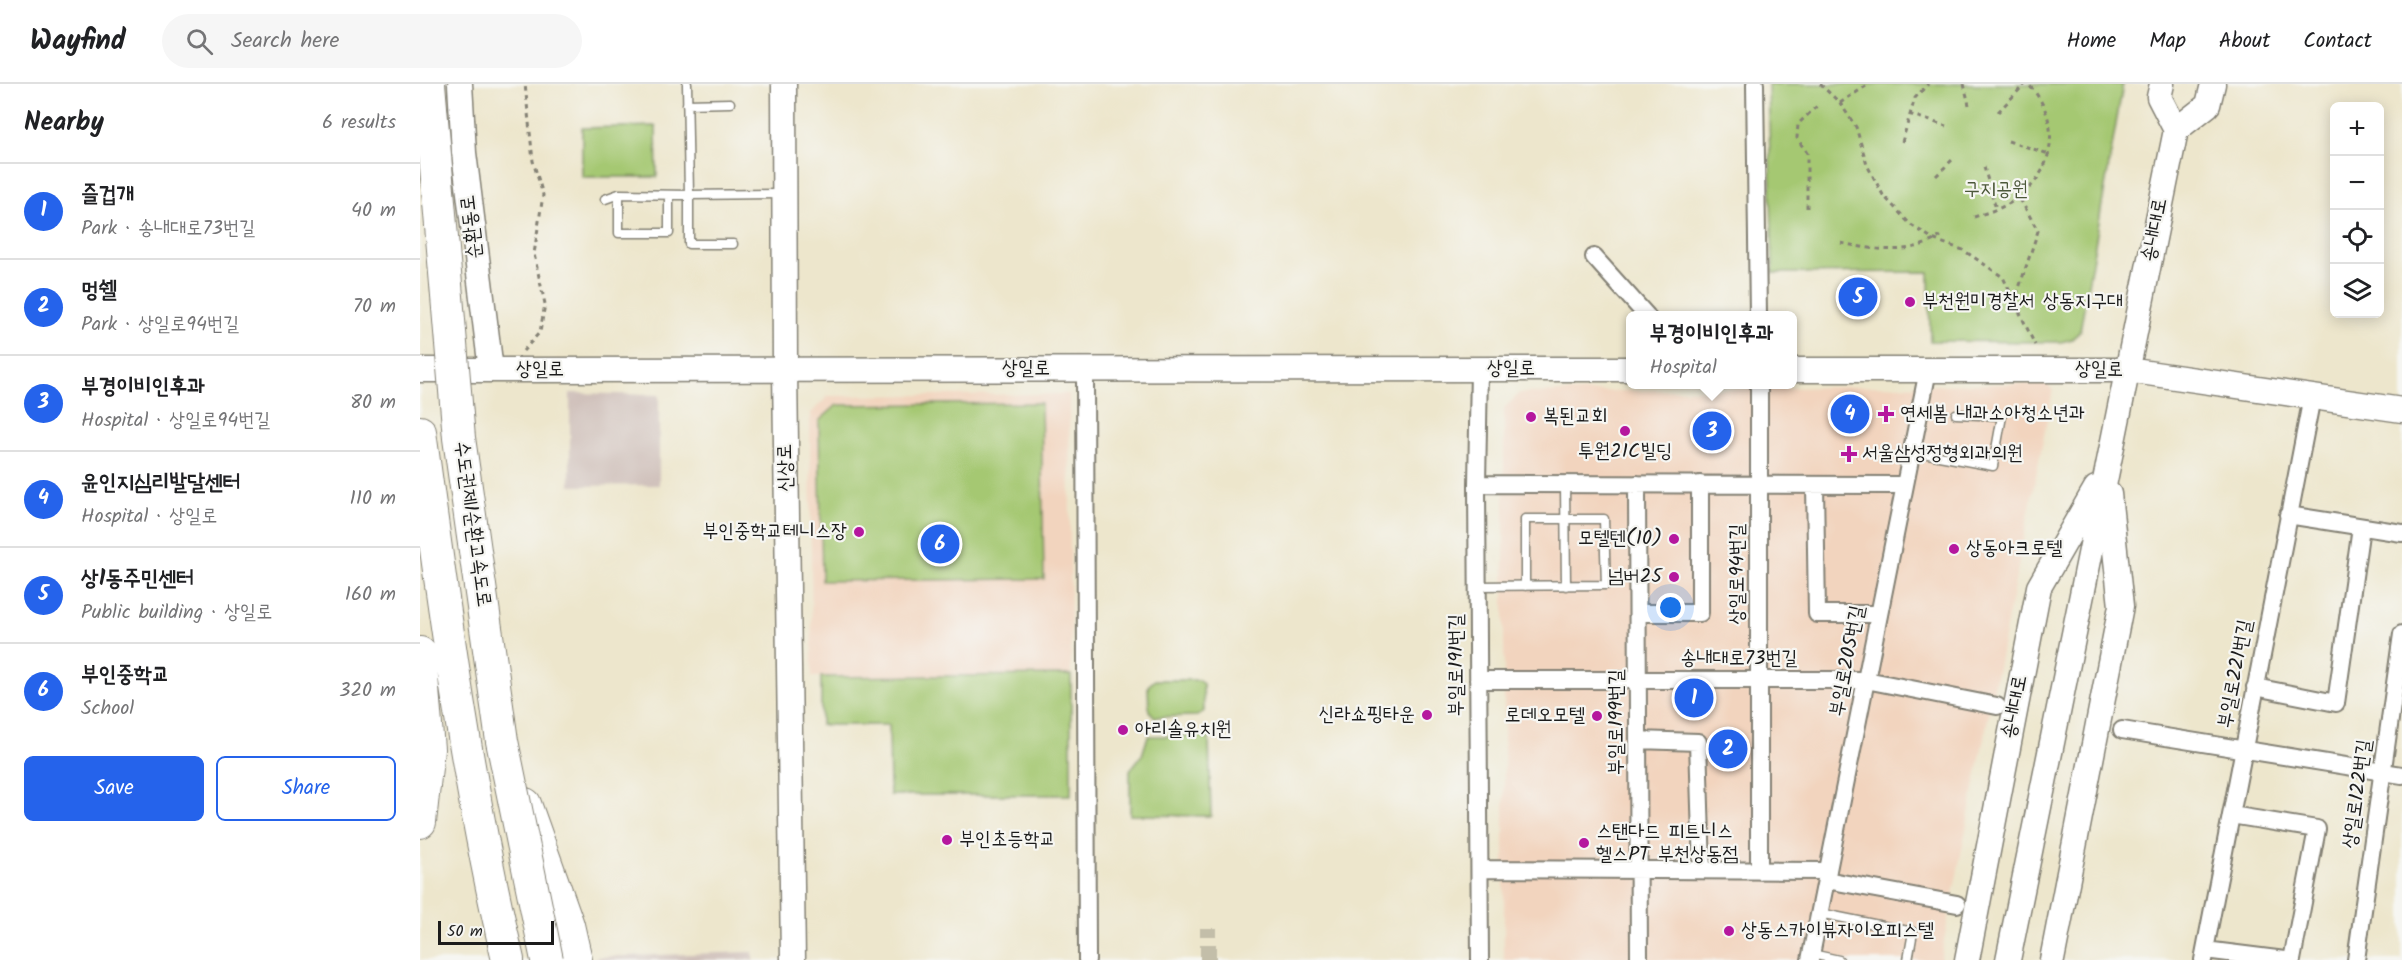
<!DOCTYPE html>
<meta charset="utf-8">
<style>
body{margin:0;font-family:Kalam,"Poor Story",sans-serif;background:#f6f6f6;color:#202124}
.controls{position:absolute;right:18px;top:18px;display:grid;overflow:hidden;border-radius:9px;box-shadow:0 3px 15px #0003}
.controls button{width:54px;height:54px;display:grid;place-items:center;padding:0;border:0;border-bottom:2px solid #e0e0e0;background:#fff;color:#202124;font:30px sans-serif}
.scale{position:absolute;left:18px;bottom:15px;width:116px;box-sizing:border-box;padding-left:6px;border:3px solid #1c1c1c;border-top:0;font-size:16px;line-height:21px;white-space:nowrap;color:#1c1c1c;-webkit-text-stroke:4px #f6f6f2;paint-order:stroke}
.you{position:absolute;left:1251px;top:524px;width:21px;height:21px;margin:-15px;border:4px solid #fff;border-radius:50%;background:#1a73e8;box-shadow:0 0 0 9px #1a73e833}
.badge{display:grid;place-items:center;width:39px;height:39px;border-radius:50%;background:#2563eb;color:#fff;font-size:20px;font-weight:700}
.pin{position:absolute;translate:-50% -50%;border:3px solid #fff;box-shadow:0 2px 6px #0006}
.popup{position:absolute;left:1206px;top:227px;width:171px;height:78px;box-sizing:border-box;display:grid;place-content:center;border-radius:9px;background:#fff;filter:drop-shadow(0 2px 4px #0005);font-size:20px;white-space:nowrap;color:#757577}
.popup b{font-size:22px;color:#202124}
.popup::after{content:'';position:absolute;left:50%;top:100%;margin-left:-12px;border:12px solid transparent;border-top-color:#fff}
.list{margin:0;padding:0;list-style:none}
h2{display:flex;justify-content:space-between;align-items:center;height:78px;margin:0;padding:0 24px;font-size:26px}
h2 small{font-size:20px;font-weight:400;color:#757577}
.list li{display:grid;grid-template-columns:39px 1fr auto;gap:18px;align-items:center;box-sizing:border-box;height:96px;padding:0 24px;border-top:2px solid #e0e0e0}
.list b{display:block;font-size:22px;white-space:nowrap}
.list p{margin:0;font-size:20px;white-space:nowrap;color:#757577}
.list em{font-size:20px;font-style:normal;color:#757577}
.actions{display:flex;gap:12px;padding:18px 24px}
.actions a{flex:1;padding:14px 0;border:2px solid #2563eb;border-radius:9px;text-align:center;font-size:21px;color:#2563eb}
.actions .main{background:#2563eb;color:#fff}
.icon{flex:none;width:33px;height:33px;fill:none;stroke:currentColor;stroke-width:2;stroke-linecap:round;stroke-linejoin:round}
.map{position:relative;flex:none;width:1982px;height:876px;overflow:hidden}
header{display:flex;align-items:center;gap:36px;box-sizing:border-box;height:84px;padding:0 30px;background:#fff;border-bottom:2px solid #e0e0e0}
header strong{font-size:28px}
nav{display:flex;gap:33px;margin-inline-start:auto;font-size:21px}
.search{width:420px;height:54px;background:#f6f6f6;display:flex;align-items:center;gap:15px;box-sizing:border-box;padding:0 21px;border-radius:33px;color:#757577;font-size:22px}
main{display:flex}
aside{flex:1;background:#fff}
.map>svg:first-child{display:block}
</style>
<header>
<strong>Wayfind</strong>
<div class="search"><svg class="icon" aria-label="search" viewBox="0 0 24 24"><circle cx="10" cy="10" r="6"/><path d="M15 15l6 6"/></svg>Search here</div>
<nav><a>Home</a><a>Map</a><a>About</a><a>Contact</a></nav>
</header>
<main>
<aside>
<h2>Nearby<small>6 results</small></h2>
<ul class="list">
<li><span class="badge">1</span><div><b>즐겁개</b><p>Park · 송내대로73번길</p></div><em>40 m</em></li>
<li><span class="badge">2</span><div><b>멍쉘</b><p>Park · 상일로94번길</p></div><em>70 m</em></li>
<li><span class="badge">3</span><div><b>부경이비인후과</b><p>Hospital · 상일로94번길</p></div><em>80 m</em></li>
<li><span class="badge">4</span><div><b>윤인지심리발달센터</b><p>Hospital · 상일로</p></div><em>110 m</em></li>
<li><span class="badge">5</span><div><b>상1동주민센터</b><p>Public building · 상일로</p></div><em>160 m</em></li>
<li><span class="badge">6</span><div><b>부인중학교</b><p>School</p></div><em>320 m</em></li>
</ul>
<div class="actions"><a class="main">Save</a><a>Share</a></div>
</aside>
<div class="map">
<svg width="1982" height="876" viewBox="0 0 1982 876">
<rect width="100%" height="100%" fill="#f6f6f2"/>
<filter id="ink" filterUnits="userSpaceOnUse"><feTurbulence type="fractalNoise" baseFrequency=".0167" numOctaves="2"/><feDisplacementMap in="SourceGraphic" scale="12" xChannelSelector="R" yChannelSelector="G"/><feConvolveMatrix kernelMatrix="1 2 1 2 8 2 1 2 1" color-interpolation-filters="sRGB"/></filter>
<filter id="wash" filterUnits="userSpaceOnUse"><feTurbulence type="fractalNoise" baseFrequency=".008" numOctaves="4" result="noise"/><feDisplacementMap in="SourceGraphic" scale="24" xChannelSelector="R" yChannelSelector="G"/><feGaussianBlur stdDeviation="1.35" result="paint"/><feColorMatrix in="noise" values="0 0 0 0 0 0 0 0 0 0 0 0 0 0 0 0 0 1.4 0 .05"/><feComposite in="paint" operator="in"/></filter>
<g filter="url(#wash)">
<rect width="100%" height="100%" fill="#ede6cc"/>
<!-- built -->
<path fill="#f2d4be" d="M1626,299l7,7 -113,570h-436v-552l16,-15z
M649,310l2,281 -259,2 -2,-263 18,-18z"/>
<!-- industrial -->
<path fill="#cfc0ba" d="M150,309l89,2v90l-89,1z
M333,868v8h-156v-3z"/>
<!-- green -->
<path fill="#a5c872" stroke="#607247" stroke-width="1.5" d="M1348,0h355l-43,247 -8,8 -11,3 -131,-1 -1,-69 -156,1z
M236,42l1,51h-75v-49z
M621,319l3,176 -222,2 -3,-160 18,-16z
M651,591v120h-181l-1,-70h-68v-48z
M735,596h44l4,4 1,27 -7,5 -42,1 -6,-6 -1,-25z
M728,652h61l2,80 -81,-1v-45l12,-15z"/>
</g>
<g filter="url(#ink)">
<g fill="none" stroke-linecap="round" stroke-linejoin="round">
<!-- street-tunnel -->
<path stroke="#c3bea9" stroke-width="16" stroke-dasharray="16 8" stroke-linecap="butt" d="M788,876v-32"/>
<!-- lane casing -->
<g stroke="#848174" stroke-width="11">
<path id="lane" d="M267,0l2,111 92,-1
M267,20l43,-1
M249,111v38h-50v-39l70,1v49h44
M185,115l14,-5
M1492,367l81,15 9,-50 -46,-2
M1145,400l1,102
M1058,502l128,-1 -2,-66h-79v67
M1399,829l94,19 -5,28
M1392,870l27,6"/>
</g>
<!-- street casing -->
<g stroke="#848174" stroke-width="20">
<path id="street" d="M1335,0l3,232
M1174,173l53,59
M665,285l2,591
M1059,285l-2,115 3,476
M1339,300v487
M1057,400l428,1
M1217,400l2,476
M1395,401l2,129h62
M1868,431l114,18
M1218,529h62v-129
M1058,596h388l131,26
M1835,603l81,16 25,-176
M1702,646l280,45
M1218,656l60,2 4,128
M1811,731l86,14 -25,131
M1060,785l348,2
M1406,796l131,24
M1785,866l80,10
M1390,876l118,-590
M1783,876l109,-563
M1936,876l46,-326"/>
</g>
<!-- secondary casing -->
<g stroke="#848174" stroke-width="27">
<path id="secondary" d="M40,0l4,69 27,217
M364,0l1,286 8,590
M1756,46l32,-25 5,-21
M0,286l1211,-1
M1373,286h334l275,40
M1547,876l72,-373 57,-99
M1588,876l168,-830 -17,-33 3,-13
M1632,876l69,-354 -12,-112"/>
</g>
<!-- highway casing -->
<g stroke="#848174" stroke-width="34">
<path id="highway" d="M0,348c24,177 47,354 88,528
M0,569l8,96 -8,73
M105,720l43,121 8,35"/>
</g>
<!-- path -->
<path stroke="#848174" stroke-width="3" stroke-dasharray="4.5 4.5" stroke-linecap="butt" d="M1400,0l20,19 16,24 11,38 16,30 28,30 24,15 28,10 40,27 32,68
M1544,0l5,21
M1420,19l29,-19
M1578,28l27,-28
M1489,30l37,12
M1588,57l41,13
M1482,58l13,-44 13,-14
M1564,83l12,42
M1516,92l18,-18
M1387,124v-55l-10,-15 1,-14 19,-18
M1554,133c14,-5 30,-9 42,-18 41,-28 46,-80 12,-115
M1421,159c34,7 69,13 100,-7
M1594,219l24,-72 -19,-34
M103,267l17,-19 5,-28 -11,-50 9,-59 -10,-34 -8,-77"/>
<!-- lane -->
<use href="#lane" stroke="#fff" stroke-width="8"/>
<!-- street -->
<use href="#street" stroke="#fff" stroke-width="16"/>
<!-- secondary -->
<use href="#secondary" stroke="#fff" stroke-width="24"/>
<!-- highway -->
<use href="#highway" stroke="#fff" stroke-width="32"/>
<!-- highway-bridge casing -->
<g stroke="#848174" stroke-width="34" stroke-linecap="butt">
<path id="highway-bridge" d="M9,0l30,354 43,303 45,219"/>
</g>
<!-- highway-bridge -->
<use href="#highway-bridge" stroke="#fff" stroke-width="32"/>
</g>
</g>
<!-- markers -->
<g fill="#b5179e" stroke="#f6f6f2" stroke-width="2">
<circle cx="1490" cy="218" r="6"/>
<path d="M1463 321h6v6h6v6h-6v6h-6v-6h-6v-6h6z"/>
<circle cx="1111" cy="333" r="6"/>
<circle cx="1205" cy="347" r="6"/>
<path d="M1426 361h6v6h6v6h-6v6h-6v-6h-6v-6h6z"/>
<circle cx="439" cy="448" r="6"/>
<circle cx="1254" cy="455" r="6"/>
<circle cx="1534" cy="465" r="6"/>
<circle cx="1254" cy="493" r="6"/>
<circle cx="1007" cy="631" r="6"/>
<circle cx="1177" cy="632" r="6"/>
<circle cx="703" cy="646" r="6"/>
<circle cx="527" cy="756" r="6"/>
<circle cx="1164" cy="759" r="6"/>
<circle cx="1309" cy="847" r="6"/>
</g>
<g text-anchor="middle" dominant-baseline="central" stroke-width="4.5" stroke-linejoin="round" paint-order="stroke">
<!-- park labels -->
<g font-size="20" fill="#4c583a" stroke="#f6f6f2">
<text x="1576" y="106">구지공원</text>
</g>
<!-- street labels -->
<g font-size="20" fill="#1c1c1c" stroke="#f6f6f2">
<text transform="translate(52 143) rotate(-97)">순환동로</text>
<text transform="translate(1735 146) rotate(-79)">송내대로</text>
<text x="606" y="285">상일로</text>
<text x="1091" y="285">상일로</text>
<text x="120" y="286">상일로</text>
<text transform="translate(1679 286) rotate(1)">상일로</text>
<text transform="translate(366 384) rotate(-91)">신상로</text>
<text transform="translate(52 440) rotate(82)">수도권제1순환고속도로</text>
<text transform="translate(1318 490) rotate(-90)">상일로94번길</text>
<text x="1319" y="575">송내대로73번길</text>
<text transform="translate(1428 577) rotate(-79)">부일로205번길</text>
<text transform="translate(1037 581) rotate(-90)">부일로191번길</text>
<text transform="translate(1816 590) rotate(-79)">부일로221번길</text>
<text transform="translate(1595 623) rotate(-79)">송내대로</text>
<text transform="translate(1197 638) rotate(-90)">부일로199번길</text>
<text transform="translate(1938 710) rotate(-82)">상일로122번길</text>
</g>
<!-- poi labels -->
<g font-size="20" fill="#1c1c1c" stroke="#f6f6f2" text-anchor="start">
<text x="1502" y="218">부천원미경찰서 상동지구대</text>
<text x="1480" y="330">연세봄 내과소아청소년과</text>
<text x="1123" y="333">복된교회</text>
<text x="1205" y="368" text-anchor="middle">투원21C빌딩</text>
<text x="1442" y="370">서울삼성정형외과의원</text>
<text x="427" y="448" text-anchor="end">부인중학교테니스장</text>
<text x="1242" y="455" text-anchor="end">모텔텐(10)</text>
<text x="1546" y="465">상동아크로텔</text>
<text x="1242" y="493" text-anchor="end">넘버25</text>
<text x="995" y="631" text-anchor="end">신라쇼핑타운</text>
<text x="1165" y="632" text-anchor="end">로데오모텔</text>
<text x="715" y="646">아리솔유치원</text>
<text x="1176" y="748">스탠다드 피트니스<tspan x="1176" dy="23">헬스PT 부천상동점</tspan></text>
<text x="539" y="756">부인초등학교</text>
<text x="1321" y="847">상동스카이뷰자이오피스텔</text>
</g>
</g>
</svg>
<div class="controls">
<button>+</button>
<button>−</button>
<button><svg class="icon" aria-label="locate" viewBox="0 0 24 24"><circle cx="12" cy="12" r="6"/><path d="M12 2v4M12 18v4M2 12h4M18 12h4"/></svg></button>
<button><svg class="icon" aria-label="layers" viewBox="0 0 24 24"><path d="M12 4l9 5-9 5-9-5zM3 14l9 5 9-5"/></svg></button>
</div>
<div class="scale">50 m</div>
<div class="you"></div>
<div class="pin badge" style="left:1274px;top:614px">1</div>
<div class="pin badge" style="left:1308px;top:665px">2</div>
<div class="pin badge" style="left:1292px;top:347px">3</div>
<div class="popup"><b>부경이비인후과</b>Hospital</div>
<div class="pin badge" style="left:1430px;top:330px">4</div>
<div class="pin badge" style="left:1438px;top:213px">5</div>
<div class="pin badge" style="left:520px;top:460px">6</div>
</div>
</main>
